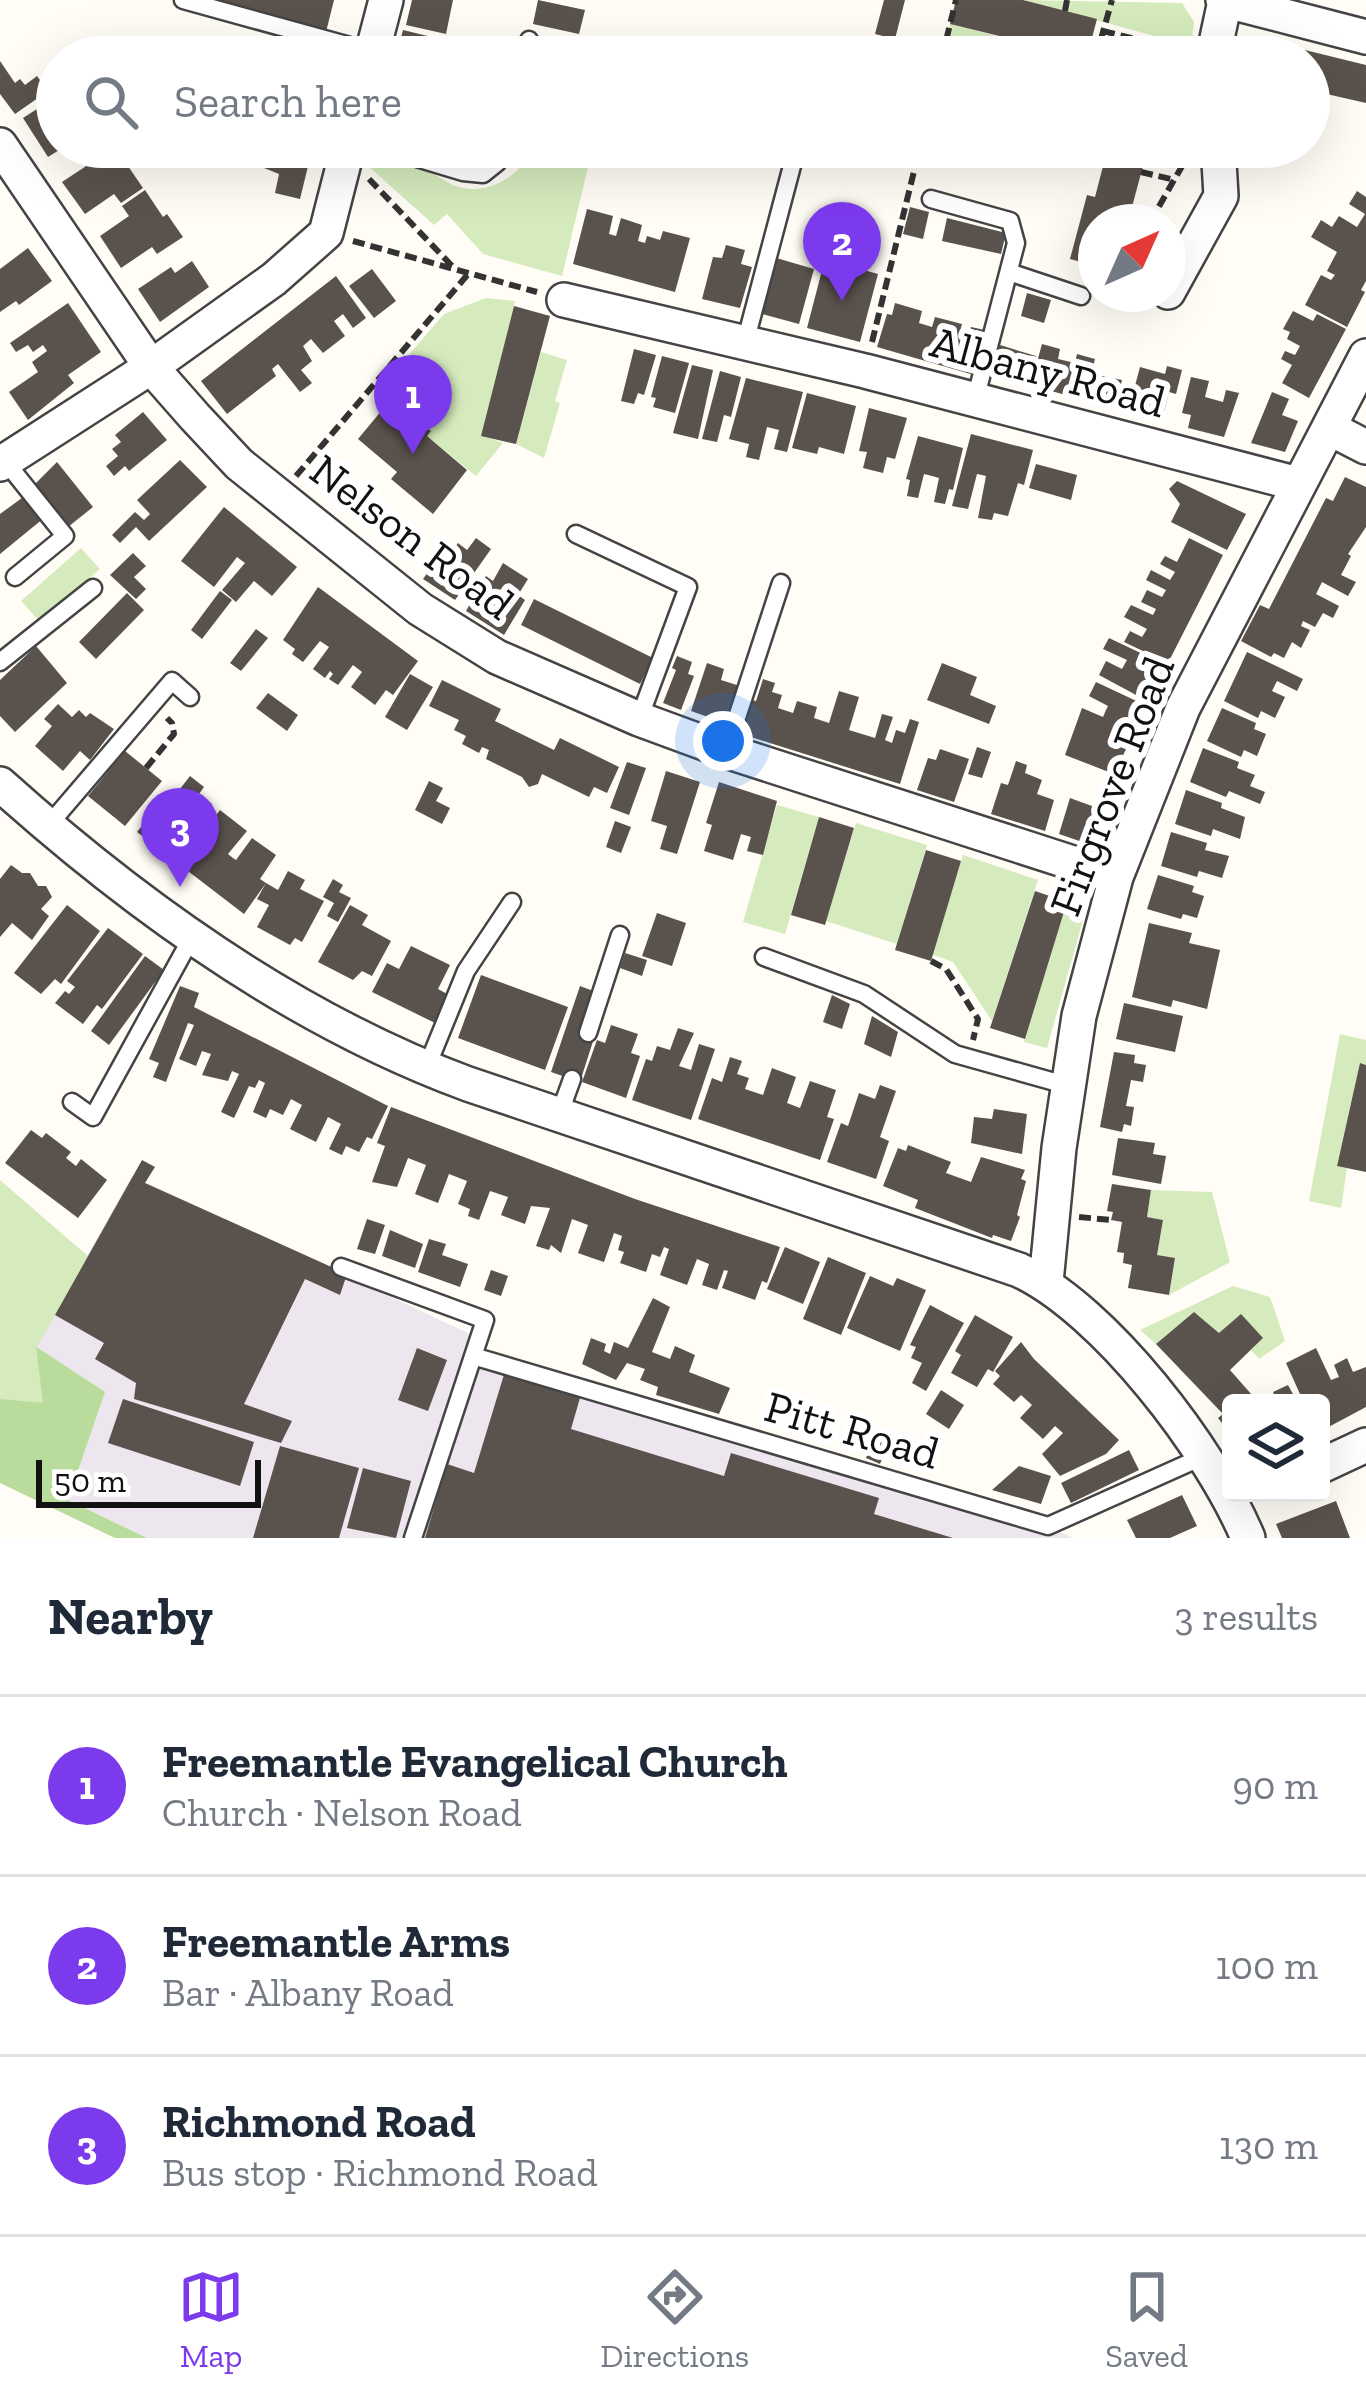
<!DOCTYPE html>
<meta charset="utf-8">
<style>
body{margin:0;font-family:"Zilla Slab",serif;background:#f2f2f3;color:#1f2937}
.controls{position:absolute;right:36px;bottom:36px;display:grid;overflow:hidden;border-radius:12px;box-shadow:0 12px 48px #0002}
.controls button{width:108px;height:108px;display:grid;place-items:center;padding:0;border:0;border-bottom:3px solid #e0e1e3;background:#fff;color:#1f2937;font:60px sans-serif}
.compass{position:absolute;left:1078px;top:204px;width:108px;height:108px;border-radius:50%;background:#fff;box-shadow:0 12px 48px #0002;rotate:45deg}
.scale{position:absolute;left:36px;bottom:30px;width:225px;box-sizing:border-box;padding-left:12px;border:6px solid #111;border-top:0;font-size:33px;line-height:42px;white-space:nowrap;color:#111;-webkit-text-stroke:9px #fff;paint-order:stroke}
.you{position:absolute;left:723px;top:741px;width:42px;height:42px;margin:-30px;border:9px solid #fff;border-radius:50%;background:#1a73e8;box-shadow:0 0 0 18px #1a73e833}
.badge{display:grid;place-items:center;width:78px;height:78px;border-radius:50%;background:#7c3aed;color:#fff;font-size:39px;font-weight:700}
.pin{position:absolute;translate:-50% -99px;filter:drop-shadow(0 3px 6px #0008)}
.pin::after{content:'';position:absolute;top:63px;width:42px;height:36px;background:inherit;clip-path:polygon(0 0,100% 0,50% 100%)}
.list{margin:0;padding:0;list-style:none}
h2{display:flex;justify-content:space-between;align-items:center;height:156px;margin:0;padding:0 48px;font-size:51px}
h2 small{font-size:39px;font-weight:400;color:#747a83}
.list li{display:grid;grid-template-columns:78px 1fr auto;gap:36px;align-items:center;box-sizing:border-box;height:180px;padding:0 48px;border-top:3px solid #e0e1e3}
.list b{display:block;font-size:45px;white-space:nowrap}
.list p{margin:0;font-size:39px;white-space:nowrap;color:#747a83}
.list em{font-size:39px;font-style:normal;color:#747a83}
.icon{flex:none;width:66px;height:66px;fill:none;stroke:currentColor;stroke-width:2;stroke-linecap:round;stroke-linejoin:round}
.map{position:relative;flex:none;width:1366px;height:1538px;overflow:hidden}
.search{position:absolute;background:#fff;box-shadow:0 12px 48px #0002;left:36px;right:36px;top:36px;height:132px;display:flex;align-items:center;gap:30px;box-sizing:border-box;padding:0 42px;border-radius:66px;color:#747a83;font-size:45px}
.sheet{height:696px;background:#fff}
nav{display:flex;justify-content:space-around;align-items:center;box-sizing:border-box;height:168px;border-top:3px solid #e0e1e3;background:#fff;font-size:33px;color:#747a83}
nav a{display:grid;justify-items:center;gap:6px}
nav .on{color:#7c3aed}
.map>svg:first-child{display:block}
</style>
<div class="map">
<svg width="1366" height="1538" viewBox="0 0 1366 1538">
<rect width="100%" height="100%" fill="#fffdf5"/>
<!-- industrial -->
<path fill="#eee6ef" d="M132,1176l336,157 6,23 574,170 25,12h-926l-79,-38 37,-108 -69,-45z"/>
<!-- green -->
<path fill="#d5ebbd" d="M1023,0l159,3 12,19 -3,24z
M950,24l129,33h-136z
M533,147l57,12 -28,117 -79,-22 -36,-40 -13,11 -67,-60 2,-9c19,5 39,10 58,16 10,2 17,9 26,13 32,13 68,-8 80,-38z
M486,298l29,3 -33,134 21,8 -27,33 -49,-40 4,-5 -39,-33 6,-7 -11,-11 57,-66z
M541,352l26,8 -12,41 5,2 -16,55 -28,-14z
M81,548l19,21 -60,53 -19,-21z
M777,805l42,12 -34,117 -42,-12z
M856,823l71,22 -30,99 -71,-23z
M963,855l75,25 -46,141 -39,-59 -22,-8z
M1067,902l20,4 -40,142 -23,-6z
M1340,1034l26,6v25l-6,-1 -23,101 10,3 -6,40 -32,-7z
M0,1180l89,77 -52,90 68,45 -105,49z
M1151,1190l61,2 18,70 -61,33 6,-36 -18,-4 6,-35 -16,-3z
M1233,1286l37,11 15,44 -26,18 -8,-9 12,-12 -44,-5 -25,-21 -38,32 -16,-14z"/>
<!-- forest -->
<path fill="#b9dc9c" d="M36,1347l69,45 -37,108 79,38h-32l-115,-55v-84l43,4z"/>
<!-- building -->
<path fill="#5a524d" d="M209,0h125l-8,32z
M412,0h41l-7,34 -40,-9z
M538,0l47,10 -6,24 -46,-10z
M884,0h21l-10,39 -20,-5z
M956,0h67l74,19 -10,38 -137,-33z
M403,30l37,9 -1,6 17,4 -2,8h-58z
M285,39l23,6 -3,12h-56l3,-11 30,7z
M1264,40l102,25v38l-57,-13v-33h-50z
M0,61l15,22 5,-4 5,6 12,-9 11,15 -33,23 -15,-20z
M57,96v51h7l-16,10 -25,-39z
M115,147l28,41 -22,15 -7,-9 -29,20 -23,-32z
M258,147l54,3 -12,49 -25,-6 4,-19 -25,-10z
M1108,147h40l-16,60 -7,-2 -5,17h-24v44l-26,-7 17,-64 8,2z
M145,190l18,27 4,-3 16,23 -26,17 -5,-7 -31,21 -21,-32 29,-20 -7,-10z
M1357,191l9,6v84l-5,9 4,2 -18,35 -42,-22 16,-30 10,5 4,-5 -8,-4 10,-19 -26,-15 10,-17 11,7 7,-11 18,11 8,-13 -16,-10z
M910,207l19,5 -6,27 -20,-5z
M587,209l26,7 -4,18 7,2 5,-18 21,7 -4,16 7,2 2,-7 13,4 3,-9 27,7 -15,54 -102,-28z
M947,218l59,15 -5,21 -59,-13z
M726,245l19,5 -4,14 11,3 -12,41 -38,-9 11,-42 9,1z
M28,248l24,33 -33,24 -3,-4 -16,11v-43z
M827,251l17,5 -2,8 36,10 -18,68 -53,-14z
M773,257l41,12 -15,55 -41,-11z
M192,261l17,26 -49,35 -22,-33 33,-22 4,6z
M372,269l24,32 -22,17 -25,-32z
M336,276l30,42 -13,10 -10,-14 -9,7 11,15 -22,17 -12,-14 -8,7 9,15 -11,9 11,13 -12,9 -22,-28 -6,5 4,7 -49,38 -26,-33z
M1027,293l24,7 -7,23 -23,-7z
M68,303l33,49 -33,23 6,8 -46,37 -19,-28 29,-20 -6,-10 15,-11 -4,-6 -10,7 -5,-7 -12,7 -6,-9z
M895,303l27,8 -3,12 13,4 3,-10 27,7 -3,11 9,1 3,-9 14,3 -11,45 -97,-28 10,-33 5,1z
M514,306l36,10 -34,128 -35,-8z
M1293,311l20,10 4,-7 29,15 -37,69 -27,-15 10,-18 -11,-6 4,-8 10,4 5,-9 -13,-7 3,-7 -7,-3z
M1042,344l18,5 -2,10 17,4 2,-9 18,5 -7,27 -7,-1 -4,13 -37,-10 4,-13 -10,-2z
M1000,345l36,11 -7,31 -38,-11z
M634,349l22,6 -12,40 -6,-2 -4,11 -13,-3z
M662,356l27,7 -14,50 -22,-6 3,-9 -5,-1z
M692,365l21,5 -15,69 -25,-6z
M1167,366l15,4 -6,24 -7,-2 -7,28 -34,-8 12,-45 25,7z
M720,371l21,6 -10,40 -7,-2 -7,27 -15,-3z
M1093,374l29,6 -6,27 -29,-6z
M1191,377l18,4 -4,16 18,5 3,-12 13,3 -15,44 -36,-9 3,-13 -9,-2z
M746,378l57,14 -16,60 -13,-3 5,-19 -12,-3 -8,33 -13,-3 3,-13 -20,-5z
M1272,392l17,7 -7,16 16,6 -13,31 -34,-9z
M807,393l49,13 -12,48 -25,-7 -2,7 -25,-6z
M392,398l39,33 -4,5 40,34 -34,44 -42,-35 6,-7 -39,-33z
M869,408l38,10 -12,41 -8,-2 -4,16 -20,-5 4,-16 -8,-1z
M143,412l24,28 -38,31 -4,-5 -11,10 -8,-10 12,-10 -6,-7 9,-7 -6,-7z
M971,434l62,16 -9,35 -6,-2 -10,33 -14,-3 -2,7 -14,-2 8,-42 -4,-1 -5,-1 -9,35 -16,-3z
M918,436l45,12 -10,42 -4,-1 -4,15 -11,-2 5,-24 -7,-2 -8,-2 -6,24 -11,-2 3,-16 -4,-1z
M180,460l27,27 -58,54 -13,-14 -16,16 -8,-8 23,-23 9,8 6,-6 -13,-14z
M57,462l36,45 -25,20 -33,-43z
M1036,464l41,11 -6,25 -42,-12z
M1345,477l21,10v40l-18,27 3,2 -10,19 15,7 -8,14 -26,-14 -6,12 23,12 -6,12 -10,-5 -8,14 -12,-6 -2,5 9,4 -9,18 -9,-6 -8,16 -10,-5 -3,4 -30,-16 19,-36 9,4 57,-111 7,3z
M1177,481l69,33 -19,36 -56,-28 9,-18 -11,-15z
M26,495l18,23 -44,36v-40z
M224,507l73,60 -25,29 -18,-15 -18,21 -14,-12 23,-27 -8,-6 -23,30 -33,-26z
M476,538l15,11 -36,51 -32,-21 23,-32 6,4 6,-8 9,7z
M1189,538l34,17 -55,108 -44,-21 6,-11 12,6 5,-8 -23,-12 7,-12 22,10 3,-6 -15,-7 6,-12 15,7 4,-7 -20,-10 5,-10 19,10 5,-8 -15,-8 5,-8 12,6z
M133,553l13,13 -12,11 12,12 -10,10 -26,-24z
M503,563l25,16 -10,16 7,5 -21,35 -38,-24 20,-35 7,5z
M318,587l100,74 -25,34 -7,-5 -11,15 -24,-18 11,-15 -9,-7 -15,20 -9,-6 4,-5 -3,-3 -5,7 -12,-9 16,-22 -9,-6 -17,21 -11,-8 3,-5 -12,-9z
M220,591l12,9 -30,39 -11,-9z
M127,593l17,17 -48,49 -17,-17z
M534,599l119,59 -13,26 -119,-59z
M256,629l12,9 -27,33 -11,-8z
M1109,638l57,27 -17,37 -50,-27 7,-14 16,8 5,-9 -24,-11z
M36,646l31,37 -52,49 -15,-16v-36z
M1247,652l56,27 -6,12 -20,-10 -5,10 13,6 -10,21 -14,-7 -3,7 -34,-17z
M677,656l15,6 -4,12 6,2 -13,34 -18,-7 13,-33 -4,-2z
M707,663l17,6 -3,11 19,6 -12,38 -37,-13z
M942,663l35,14 -7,18 26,11 -7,18 -62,-24z
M410,674l23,13 -26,43 -22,-13z
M763,679l12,4 -3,9 10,3 -4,13 15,5 4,-12 20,6 -3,11 15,5 10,-32 20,6 -10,33 26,8 7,-24 11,3 -8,23 7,3 4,-13 9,3 5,-14 9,3 -19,62 -162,-51 10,-34 8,2z
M442,680l59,29 -6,12 59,29 6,-12 59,29 -12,26 -13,-6 -5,10 -47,-23 -4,10 -9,3 -7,-10 -36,-18 3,-9 -7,-3 -3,6 -17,-9 4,-8 -12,-6 5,-10 -30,-14z
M1096,682l51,24 -33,68 -49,-19 17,-47 21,9 3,-7 2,-4 -19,-10z
M268,693l30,22 -11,16 -31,-23z
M58,704l14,13 7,-7 7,7 4,-4 24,16 -24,31 -10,-9 -17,20 -28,-25 17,-20 -8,-7z
M1222,708l34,15 -2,6 12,5 -9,22 -13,-6 -3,7 -34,-16z
M977,747l14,5 -9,26 -14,-4z
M1203,748l36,14 -2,6 18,7 -5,11 15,6 -5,12 -31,-13 -3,6 -36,-15z
M940,749l29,10 -15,43 -37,-12 11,-32 8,2z
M125,751l37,30 -37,45 -37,-30z
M1016,761l11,4 -2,8 17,7 -5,14 17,6 -9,31 -54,-17 10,-31 7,2z
M627,762l19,6 -17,47 -19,-7z
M666,771l34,11 -23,72 -17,-5 7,-23 -16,-5z
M190,776l14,11 -5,7 13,10 -18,23 8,7 18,-24 27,21 -19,23 5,4 3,2 16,-22 24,17 -16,24 6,4 -22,31 -107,-82 24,-30 6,4z
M429,781l14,7 -7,13 14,7 -8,16 -27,-14z
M719,782l58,19 -14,54 -16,-4 4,-14 -10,-3 -8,26 -29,-9 8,-26 -6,-2z
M1186,790l36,13 -1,5 24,9 -5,22 -27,-10 -2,7 -36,-12z
M1070,798l33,12 -12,35 -32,-11z
M819,817l35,11 -29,97 -34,-10z
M615,821l16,6 -10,26 -15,-6z
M1171,832l36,11 -2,7 24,6 -7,22 -23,-7 -2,6 -36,-11z
M926,850l35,11 -30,100 -36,-11z
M11,865l11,8h8l8,13h8l6,11 -11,12 8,7 -17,24 -20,-17 -12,14v-58z
M288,871l17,9 -5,9 24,12 -22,41 -7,-4 -5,7 -33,-18 12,-22 -12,-6 9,-16 12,7z
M1158,875l36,11 -2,6 12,4 -7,22 -14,-4 -2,5 -34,-10z
M333,879l10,6 -4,7 12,6 -13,24 -11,-6 7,-13 -11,-6z
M1035,891l32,11 -42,137 -35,-11z
M67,905l33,26 -39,53 -6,-5 -14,15 -27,-21z
M350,905l18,10 -6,10 29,16 -19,35 -10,-5 -9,9 -35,-18z
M657,913l29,10 -14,43 -30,-10z
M1149,923l43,10 -3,10 31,7 -13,59 -34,-9 -2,7 -39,-10z
M108,928l35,26 -41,55 -5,-4 -14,19 -28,-21 10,-12 4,3 6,-7 -8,-6z
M411,946l39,19 -12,24 11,6 -14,28 -63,-31 15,-29 12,6z
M625,953l22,7 -5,16 -22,-8z
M145,956l19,14 -55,75 -18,-14z
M481,975l87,32 -23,63 -87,-32z
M180,986l19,7 -5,14 194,99 -16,33 -5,-2 -8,15 -13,-6 -4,9 -13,-6 12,-25 -13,-7 -12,25 -26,-13 12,-24 -11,-6 -8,16 -13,-6 -4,9 -13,-6 12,-29 -6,-3 -4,8 -6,-2 -15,32 -13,-6 18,-38 -7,-3 -4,10 -26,-6 9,-21 -9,-3 -6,15 -17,-7 15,-34 -6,-2 -22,59 -13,-5 6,-14 -10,-4z
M580,986l16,6 -1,43 -15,47 -29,-10z
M832,995l18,9 -8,25 -19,-7z
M1124,1003l59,13 -8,36 -59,-13z
M872,1016l26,16 -7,25 -27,-13z
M611,1025l27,9 -7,19 9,3 -14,42 -44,-16 15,-42 8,3z
M678,1028l16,5 -15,33 12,4 8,-26 16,5 -24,71 -59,-20 14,-41 6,2 5,-15 13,4z
M1114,1052l21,3 -1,8 12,2 -3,17 -12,-2 -5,26 8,1 -3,19 -7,-2 -2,8 -22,-5z
M730,1057l12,4 -5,13 12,4 -4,11 18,6 9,-27 24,9 -9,26 13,5 10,-27 26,9 -9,27 7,2 -14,41 -122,-41 14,-41 10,4z
M1360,1063l6,2v107l-29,-6z
M880,1085l16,6 -16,46 9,4 -13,38 -49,-17 14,-39 7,3 11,-33 16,6z
M391,1107l244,92 145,48 -13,36 -5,-2 -7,19 -33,-12 6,-17 -4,-1 -7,20 -15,-5 7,-21 -12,-5 -10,26 -27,-10 9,-26 -5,-2 -4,10 -8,-3 -6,18 -26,-9 4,-11 -6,-2 4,-14 -8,-3 -10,29 -12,-4 -14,-5 10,-28 -16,-6 -11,34 -10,-8 -2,5 -13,-4 14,-38 -19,-2 -6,18 -24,-9 7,-18 -18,-6 -11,29 -11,-4 2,-7 -12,-5 9,-23 -18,-7 -11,29 -23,-9 11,-29 -18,-7 -11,29 -25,-5 13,-36 -8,-3z
M994,1109l33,5 -5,40 -51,-11 3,-26 18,2z
M31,1130l11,8 4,-5 25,19 -5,6 10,8 5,-7 26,21 -29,38 -73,-55z
M1118,1138l37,5 -2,11 13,2 -5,28 -49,-9z
M908,1145l43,17 -5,11 25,9 10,-25 44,13 -4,9 5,2 -9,34 3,2 -9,24 -18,-6 -1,3 -77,-30 3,-8 -35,-14 15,-38 8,3z
M142,1160l13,7 -10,16 202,91 -7,21 -35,-16 -61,125 48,17 -11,22 -147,-44 2,-16 -41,-24 9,-16 -49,-28z
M1112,1184l39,6 -4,27 16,3 -6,35 18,3 -6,37 -41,-7 4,-23 -9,-2 1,-10 -7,-1 5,-30 -11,-2 2,-8 -6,-1z
M367,1219l18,6 -10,29 -18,-5z
M390,1230l33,14 -8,24 -33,-12z
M429,1239l17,5 -4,11 26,9 -8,23 -42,-15z
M785,1247l35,15 -17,42 -36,-15z
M828,1257l38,16 -25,62 -38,-16z
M491,1270l17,6 -7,20 -17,-6z
M870,1276l23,10 4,-8 29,12 -26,61 -53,-23z
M653,1298l17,9 -18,45 18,7 5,-13 20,9 -6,17 41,16 -11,26 -63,-19 2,-8 -18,-7 5,-11 -18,-6 -11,17 -34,-16 9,-26 15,6 -2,7 6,3 4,-12 14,6z
M930,1305l34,18 -38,68 -14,-8 10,-20 -11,-5 5,-11 -6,-2z
M1194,1312l25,21 22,-19 22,24 -33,32 29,33h-28v32l-13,-17 5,-4 -67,-70z
M975,1315l38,22 -20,35 -5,-3 -11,18 -26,-14 10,-18 -6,-4z
M1021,1342l13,17 85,81 -13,14 -46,22 -18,-22 21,-21 -8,-7 -12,13 -23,-21 12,-13 -11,-10 -7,7 -21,-18 7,-8 -5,-5z
M417,1348l30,12 -19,51 -30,-11z
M1316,1348l15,32 8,-3 -5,-12 13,-7 6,14 13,-5v40l-45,24v-28h-43l-5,-11 15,-7 6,11 6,-2 -14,-31z
M506,1368l76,23 -11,38 153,47 7,-23 148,45 -5,16 79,24h-528l22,-74 27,9z
M941,1390l23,15 -15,24 -23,-15z
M123,1399l131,43 -14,44 -132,-43z
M877,1428l15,6 -12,30 -14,-6z
M280,1446l79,22 -20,70h-86z
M1129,1450l10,20 -68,33 -10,-20z
M1019,1466l32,10 -10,28 -49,-14z
M363,1468l48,13 -15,57 -49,-10z
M1182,1495l15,31 -27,12h-34l-9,-18z
M1336,1501l14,37h-68l-6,-14z"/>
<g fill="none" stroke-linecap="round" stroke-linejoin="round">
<!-- service casing -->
<g stroke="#444" stroke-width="21">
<path id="service" d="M183,0l189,52
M524,57l5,-17
M380,147l83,25 20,2 15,-12 3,-15
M931,199l79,22 6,22 -41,157
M1009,272l72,24
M745,343l52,-196
M5,461l60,75 -50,41
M576,534l112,53 -49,132
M0,662l93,-74
M726,751l55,-168
M47,827l125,-146 18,16
M764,957l100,37 91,60 114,32
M588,1033l32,-98
M426,1069l40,-98 46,-69
M72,1102l21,15 99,-180
M559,1115l13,-36
M341,1267l144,53 -72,218
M473,1356l575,170 154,-69"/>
</g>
<!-- minor casing -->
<g stroke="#444" stroke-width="38">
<path id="minor" d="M1223,0l143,37
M371,57l15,-57
M1213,57l12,-56
M0,145l151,222 44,50 44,47 181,145 77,48 142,62 87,32 390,126
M1168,292l53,-96 -2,-34 -10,-15
M564,300l301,71 433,113
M1329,428l37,19
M0,464l151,-97 123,-88 52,-46 22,-86
M0,784c137,123 294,236 468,300l551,186c86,40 193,181 229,268
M1046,1282l13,-134 20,-132 37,-139 67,-169 183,-352
M1321,1466l45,-21"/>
</g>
<!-- path -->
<path stroke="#333" stroke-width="6" stroke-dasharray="12 6" stroke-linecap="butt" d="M1065,11l2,-11
M1103,31l84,21
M942,57l14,-57
M1096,57l16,-57
M1141,172l34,8
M369,179l86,90
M1150,222l35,-61
M353,241l184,51
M872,342l48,-195
M296,476l173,-203
M146,768l28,-34 -2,-11 -5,-5
M931,961l15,8 32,50 -5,21
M1079,1217l32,3"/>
<!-- service -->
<use href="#service" stroke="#fff" stroke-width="16"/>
<!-- minor -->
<use href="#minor" stroke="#fff" stroke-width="33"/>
</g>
<g text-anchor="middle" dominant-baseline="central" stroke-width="12" stroke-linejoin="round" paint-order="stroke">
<!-- street labels -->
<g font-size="45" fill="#111" stroke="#fff">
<text transform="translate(1048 372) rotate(15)">Albany Road</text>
<text transform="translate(412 537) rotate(37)">Nelson Road</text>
<text transform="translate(1112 786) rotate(-69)">Firgrove Road</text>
<text transform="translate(852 1430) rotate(16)">Pitt Road</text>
</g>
</g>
</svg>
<div class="controls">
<button><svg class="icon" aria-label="layers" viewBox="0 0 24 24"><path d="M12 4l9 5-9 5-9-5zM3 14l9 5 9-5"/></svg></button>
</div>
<svg class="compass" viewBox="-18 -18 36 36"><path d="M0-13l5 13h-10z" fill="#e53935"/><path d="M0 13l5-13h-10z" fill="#747a83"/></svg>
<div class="scale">50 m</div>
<div class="you"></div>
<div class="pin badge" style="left:413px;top:454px">1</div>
<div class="pin badge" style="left:842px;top:301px">2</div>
<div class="pin badge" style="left:180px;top:887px">3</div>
<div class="search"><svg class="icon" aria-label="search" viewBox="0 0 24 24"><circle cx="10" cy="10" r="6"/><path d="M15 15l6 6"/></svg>Search here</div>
</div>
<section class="sheet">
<h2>Nearby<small>3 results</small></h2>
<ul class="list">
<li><span class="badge">1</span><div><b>Freemantle Evangelical Church</b><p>Church · Nelson Road</p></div><em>90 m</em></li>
<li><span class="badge">2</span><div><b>Freemantle Arms</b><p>Bar · Albany Road</p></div><em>100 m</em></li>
<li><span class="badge">3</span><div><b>Richmond Road</b><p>Bus stop · Richmond Road</p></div><em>130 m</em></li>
</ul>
</section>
<nav>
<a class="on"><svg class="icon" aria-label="map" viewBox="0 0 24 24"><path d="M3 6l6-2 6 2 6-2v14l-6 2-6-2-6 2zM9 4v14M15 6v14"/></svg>Map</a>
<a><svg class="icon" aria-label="directions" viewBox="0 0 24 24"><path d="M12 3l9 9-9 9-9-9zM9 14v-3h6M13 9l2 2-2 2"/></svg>Directions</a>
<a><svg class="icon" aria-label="saved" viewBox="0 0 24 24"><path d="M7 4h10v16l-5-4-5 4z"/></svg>Saved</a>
</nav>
